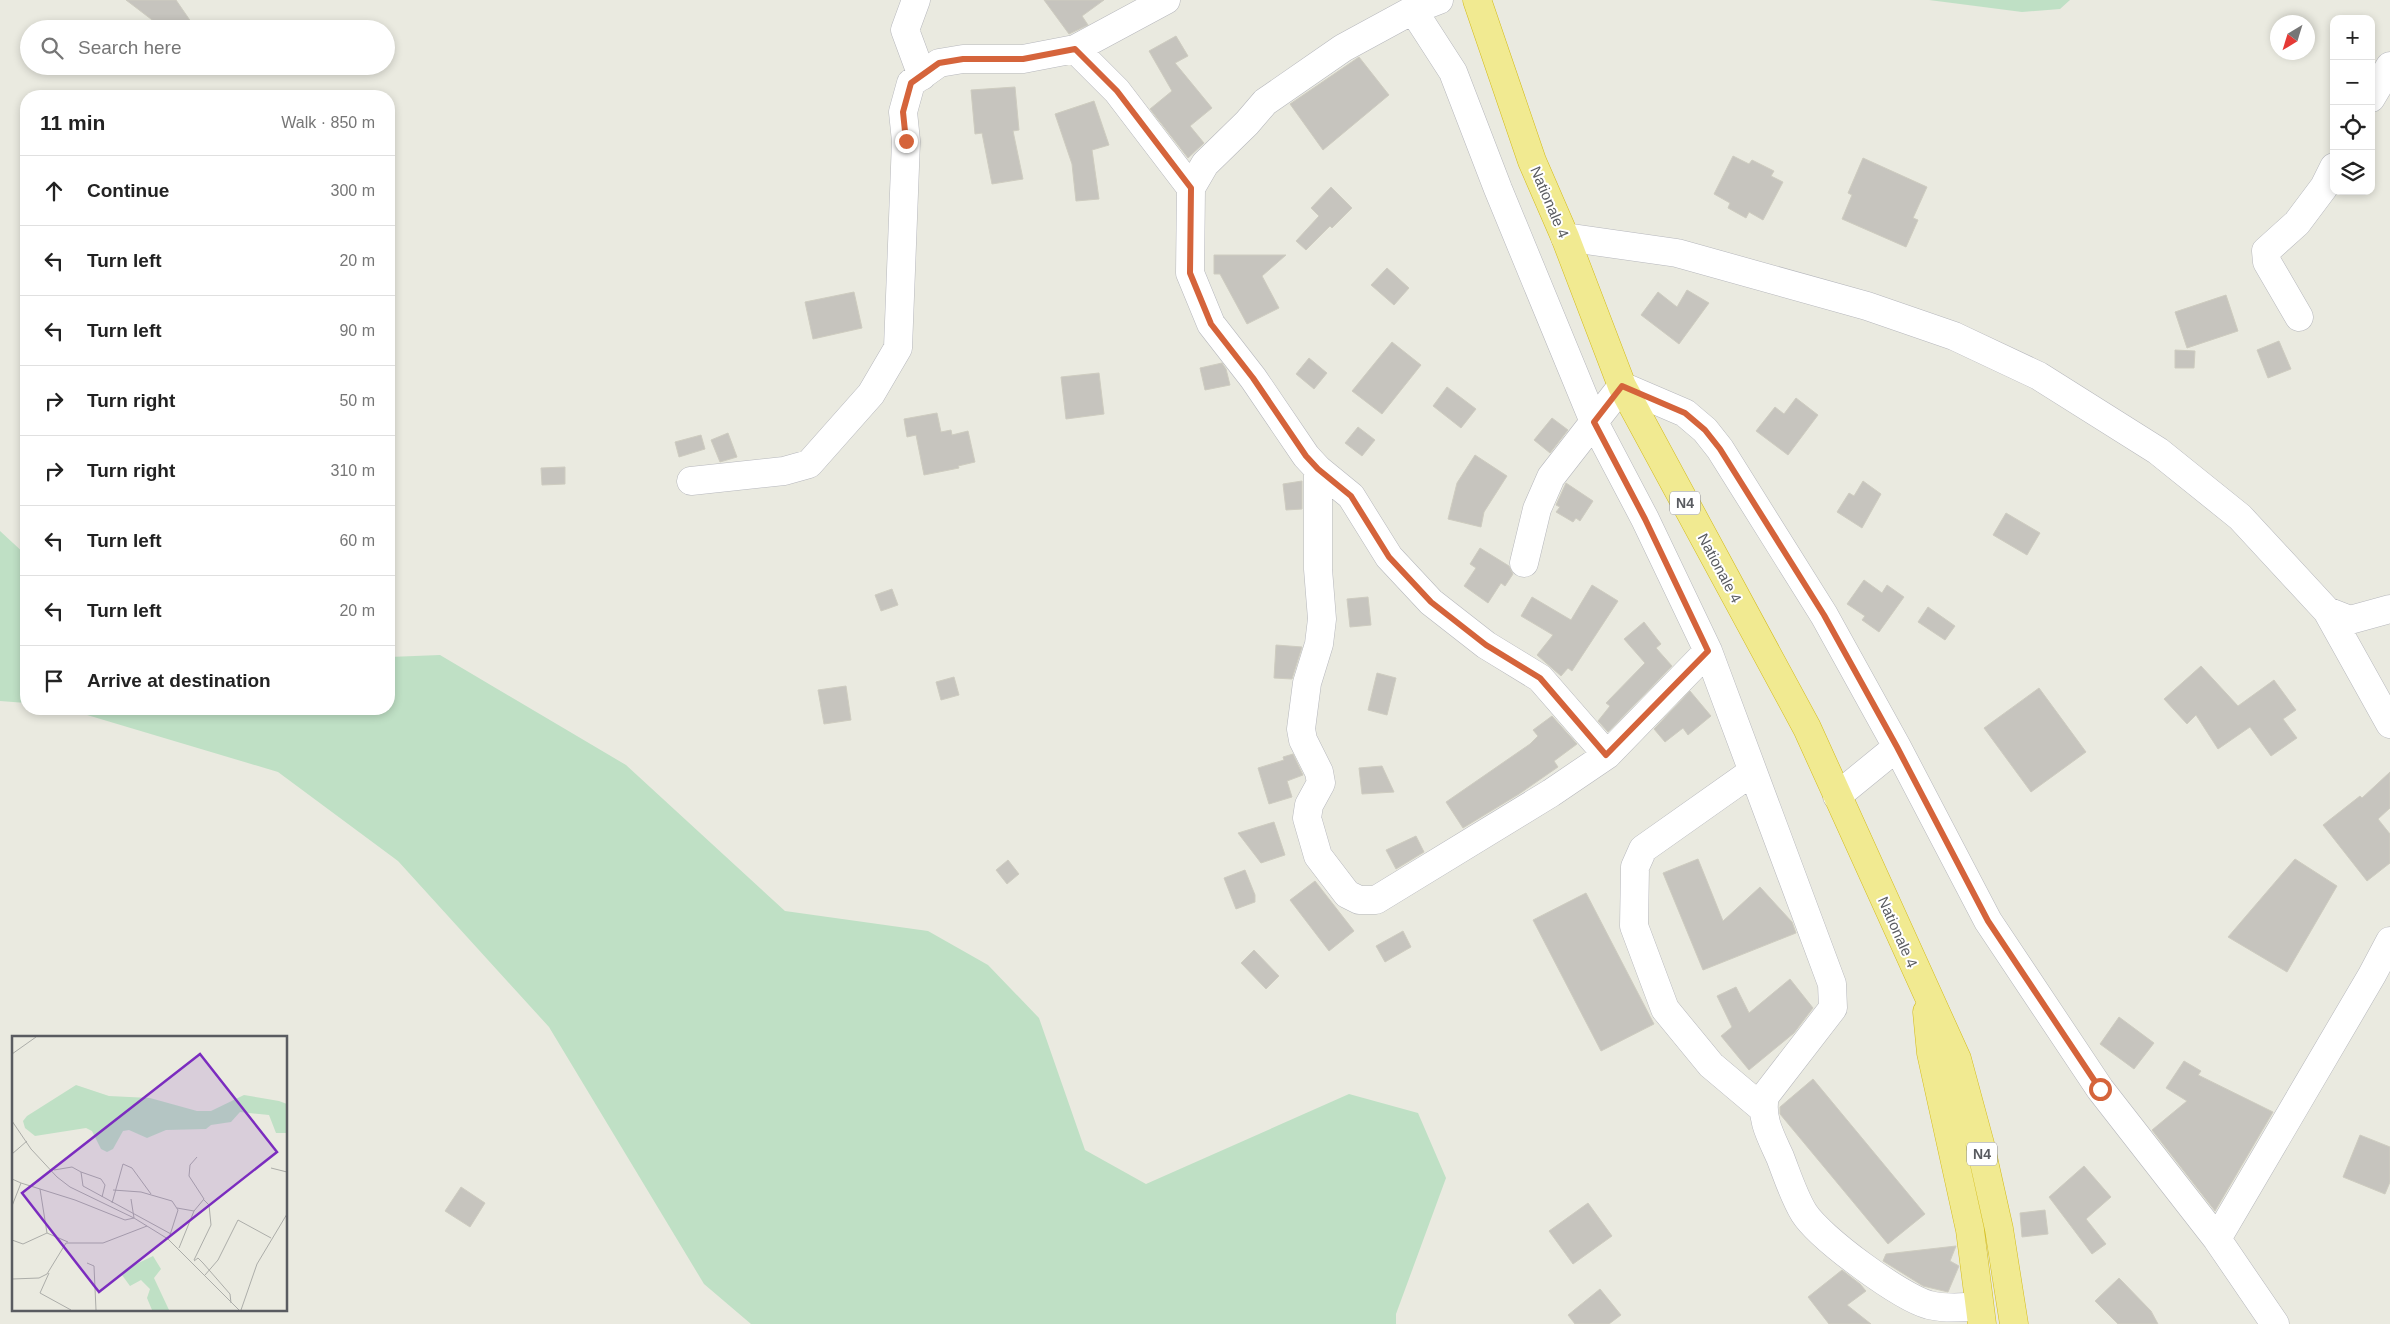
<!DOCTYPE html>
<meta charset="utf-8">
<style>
body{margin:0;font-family:Arial,sans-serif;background:#f6f6f6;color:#222}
.controls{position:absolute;right:15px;top:15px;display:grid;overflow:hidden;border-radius:10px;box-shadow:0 2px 8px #0003}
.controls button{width:45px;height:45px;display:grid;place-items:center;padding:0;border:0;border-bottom:1px solid #e0e0e0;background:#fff;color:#222;font:25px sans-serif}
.compass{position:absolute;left:2270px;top:15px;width:45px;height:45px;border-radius:50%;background:#fff;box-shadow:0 2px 8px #0003;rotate:218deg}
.stop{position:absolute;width:15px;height:15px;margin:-11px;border:4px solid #d5643b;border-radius:50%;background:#fff}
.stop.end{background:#d5643b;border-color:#fff;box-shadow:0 1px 5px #0008}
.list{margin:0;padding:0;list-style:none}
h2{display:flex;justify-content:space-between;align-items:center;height:65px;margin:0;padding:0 20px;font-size:21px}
h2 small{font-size:16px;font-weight:400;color:#767676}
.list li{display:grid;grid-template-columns:32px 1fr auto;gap:15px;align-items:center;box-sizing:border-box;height:70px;padding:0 20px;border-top:1px solid #e0e0e0}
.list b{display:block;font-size:19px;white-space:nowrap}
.list em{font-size:16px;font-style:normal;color:#767676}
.icon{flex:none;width:28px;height:28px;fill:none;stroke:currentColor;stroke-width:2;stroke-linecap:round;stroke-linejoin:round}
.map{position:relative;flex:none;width:2390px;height:1324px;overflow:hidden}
.search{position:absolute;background:#fff;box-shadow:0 2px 8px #0003;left:20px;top:20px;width:375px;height:55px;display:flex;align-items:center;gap:12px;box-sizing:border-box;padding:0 18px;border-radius:28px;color:#767676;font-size:19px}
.panel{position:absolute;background:#fff;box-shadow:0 2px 8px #0003;left:20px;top:90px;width:375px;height:625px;border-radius:20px}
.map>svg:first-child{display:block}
</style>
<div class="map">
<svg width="2390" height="1324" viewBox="0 0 2390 1324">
<rect width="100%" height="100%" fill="#eaeae0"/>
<!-- green -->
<path fill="#bfe0c5" d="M1929,0h141l-10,9 -38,3z
M0,531l26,24v148l-26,-2z
M440,655l186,110 159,146 143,20 60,34 51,53 46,132 61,34 203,-90 69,19 28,65 -50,136v10h-645l-47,-40 -155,-257 -151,-166 -120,-89 -211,-63h322v-52z"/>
<!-- building -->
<path fill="#c6c4be" stroke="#ceccc0" d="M126,0h50l20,29h-32z
M1044,0h60l-22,16 6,9 -19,9z
M1176,36l12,20 -13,7 37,45 -22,18 14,17 -16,15 -38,-49 22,-18 -23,-40z
M1359,57l30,38 -66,55 -33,-46z
M1015,87l4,43 -6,1 10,48 -31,5 -10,-51 -7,1 -4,-44z
M1094,101l15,44 -17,5 7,49 -23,2 -4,-37 -17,-50z
M1733,156l16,8 3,-4 22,11 -3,5 12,6 -20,38 -14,-8 -3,6 -18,-10 2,-5 -16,-9z
M1863,158l64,29 -14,31 5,2 -12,27 -64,-28 10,-24 -4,-2z
M1331,187l21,21 -20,20 -2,-2 -24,24 -10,-9 23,-25 -8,-8z
M1214,255h72l-24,21 17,32 -32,16 -27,-50h-6z
M1387,268l22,20 -15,17 -23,-20z
M1687,290l22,13 -30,41 -38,-29 17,-23 19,15z
M854,292l8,36 -49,11 -8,-37z
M2226,295l12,36 -51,17 -12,-36z
M2279,341l12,28 -23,9 -11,-28z
M1392,342l29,23 -39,49 -30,-23z
M2175,350l20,1 -1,17h-19z
M1309,358l18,15 -13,16 -18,-15z
M1222,363l4,6 4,16 -25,5 -5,-22z
M1099,373l5,41 -38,5 -5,-42z
M1447,387l29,22 -15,19 -28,-22z
M1796,398l22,17 -30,40 -32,-24 19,-24 9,7z
M937,413l4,19 10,-2 1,5 16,-4 7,31 -17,4 1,2 -35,7 -8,-40 -9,2 -3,-18z
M1552,418l16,12 -18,23 -16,-13z
M1358,427l17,13 -13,16 -17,-13z
M728,433l9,24 -17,5 -9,-22z
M701,435l4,14 -26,8 -4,-15z
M1475,455l32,21 -23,36 -3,15 -33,-8 9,-36z
M565,467v17l-23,1 -1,-17z
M1302,481v28l-16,1 -3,-26z
M1863,481l18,13 -19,34 -25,-16 12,-19 5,3z
M1566,483l27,18 -13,20 -4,-3 -3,4 -17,-10 4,-5 -4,-2z
M2006,513l34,20 -13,22 -34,-20z
M1480,548l29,18 4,8 -8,12 -4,-3 -13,20 -24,-17 12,-18 -6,-4z
M1864,580l18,13 5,-8 17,12 -25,35 -17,-12 3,-4 -18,-12z
M1592,585l26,16 -46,70 -4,-3 -7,8 -24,-21 16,-20 -32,-19 11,-19 39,23z
M892,589l6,16 -17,6 -6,-16z
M1368,597l3,28 -21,2 -3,-28z
M1928,607l27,19 -10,14 -27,-18z
M1644,622l17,22 -5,4 16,18 -64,66 -10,-11 12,-15 -4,-3 39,-40 -21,-24z
M1276,645l26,2 -10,32 -18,-1z
M2201,666l37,40 36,-26 22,30 -13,9 14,19 -26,18 -21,-29 -32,22 -22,-34 -9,9 -23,-25z
M1377,673l19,5 -9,37 -19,-5z
M954,677l5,18 -18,5 -5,-18z
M846,686l5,34 -27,4 -6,-34z
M2039,688l47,64 -55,40 -47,-64z
M1690,691l21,25 -23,19 -5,-7 -18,14 -11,-13z
M1552,716l25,28 -23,17 4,6 -39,27 -56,34 -17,-26 84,-58 8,-8 -5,-6z
M1293,754l10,21 -16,6 5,16 -23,7 -11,-36 26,-8 -1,-3z
M1382,766l12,26 -32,2 -3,-26z
M2390,772v36l-12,11 12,15v29l-23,18 -44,-56 37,-29 2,2z
M1274,822l11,33 -24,8 -23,-30z
M1416,836l8,16 -28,17 -10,-19z
M1698,859l25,62 37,-34 32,35 4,11 -93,37 -40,-97z
M2295,859l42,27 -50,86 -59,-35z
M1008,860l11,14 -12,10 -11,-14z
M1245,870l10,25v7l-19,7 -12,-31z
M1315,881l39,50 -25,20 -39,-51z
M1586,893l68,131 -53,27 -68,-131z
M1403,931l8,16 -26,15 -9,-16z
M1254,950l25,26 -13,13 -25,-26z
M1790,979l23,29 -19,25 -45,37 -28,-34 11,-9 -15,-31 19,-9 13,26z
M2119,1017l35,26 -20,26 -34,-25z
M2184,1061l17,10 -3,4 75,37 -58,99 -63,-81 35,-29 -21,-13z
M1813,1079l112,135 -37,30 -108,-130v-7z
M2360,1135l30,12v35l-5,12 -42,-17z
M2084,1166l27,31 -25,22 20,25 -14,10 -43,-57z
M461,1187l24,16 -15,24 -25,-16z
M1588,1203l24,33 -39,28 -24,-33z
M2045,1210l3,24 -26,3 -2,-24z
M1956,1246l-6,15 9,5 -11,26 -25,-6 -40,-25 3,-7z
M1842,1270l18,14 6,7 -19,14 24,19h-42l-21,-27z
M2119,1278l32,33 7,13h-40l-23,-23z
M1600,1289l21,26 -12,9h-34l-7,-9z"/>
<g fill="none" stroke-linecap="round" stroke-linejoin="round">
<!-- minor casing -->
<g stroke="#b6b7bc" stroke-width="29">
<path id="minor" d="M916,0l-11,30 17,46
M1439,0l-26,10 -70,38 -78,54 -18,21 -42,41 -14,24 -1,85 21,51 42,54 53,78 12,13 33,27 38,61 42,45 55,43 54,33 67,77
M1413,10l40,62 45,117 96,233 51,97 63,132 124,333 1,24 -68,88c-5,22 6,41 15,61 7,18 14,40 24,56 16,25 96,84 125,92 17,4 33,3 50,1
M1075,49l42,42 74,97
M2371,98l19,-32
M1565,237l112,16 190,53 87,30 85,40 119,75 82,66 87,94 23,9 40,-11
M2299,317l-32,-55 -1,-11 31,-28 27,-36 10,-20
M1318,469v100l4,50 -3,25 -12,39 -6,46 2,11 16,32 2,11 -12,22 -2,13 11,38 29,38 12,6h17l175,-107 56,-38 101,-104
M691,481l93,-10 25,-7 62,-70 27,-46 8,-207 -3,-29 8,-29 28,-20 24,-4h60l52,-10 91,-49
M1524,563l13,-54 14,-32 71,-91 63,27 20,17 15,19 104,166 73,132 91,174 112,168 117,150 58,85
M2327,611l63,113
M1752,772l-109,77 -8,18 -1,59 31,83 46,56 51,43
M1837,796l60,-49
M2217,1239l155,-264 18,-34"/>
</g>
<!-- highway casing -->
<g stroke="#d3bb18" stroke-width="29">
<path id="highway" d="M1477,0l55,161 33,76 57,149 185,342 150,331 23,85 19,85 15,95
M1927,1012l4,41 39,177 12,94"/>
</g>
<!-- minor -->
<use href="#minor" stroke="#fff" stroke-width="28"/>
<!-- highway -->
<use href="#highway" stroke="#f1ea91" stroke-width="28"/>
</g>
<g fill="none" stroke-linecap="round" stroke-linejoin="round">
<!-- route -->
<path stroke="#d5643b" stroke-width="6" d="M906,141l-3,-29 8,-29 28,-20 24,-4h60l52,-10 42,42 74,97 -1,85 21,51 42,54 53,78 12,13 33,27 38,61 42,45 55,43 54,33 66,77 102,-104 -63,-132 -51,-97 28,-36 63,27 20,17 15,19 104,166 73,132 91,174 112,168"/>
</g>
<g text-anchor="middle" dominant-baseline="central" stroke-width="4" stroke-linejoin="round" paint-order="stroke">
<!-- shield labels -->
<g fill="#fff" stroke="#8b8c90" stroke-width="1">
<rect x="1670" y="491.5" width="30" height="23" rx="4"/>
<rect x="1967" y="1142.5" width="30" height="23" rx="4"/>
</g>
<g font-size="14" font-weight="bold" fill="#595b60">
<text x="1685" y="503">N4</text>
<text x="1982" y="1154">N4</text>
</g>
<!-- street labels -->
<g font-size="15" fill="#595b60" stroke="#fff">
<text transform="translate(1550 202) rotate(67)">Nationale 4</text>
<text transform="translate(1720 568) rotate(62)">Nationale 4</text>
<text transform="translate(1898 932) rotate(66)">Nationale 4</text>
</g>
</g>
<!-- overview -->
<g transform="translate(12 1036)">
<rect width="275" height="275" fill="#eaeae0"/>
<path d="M64,49l33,11 41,2 47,13h14l33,-16 35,6 8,3v29h-11l-7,-18 -29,-3 -9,10 -20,3 -5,4 -40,1 -19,8 -18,-8 -6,1 -10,18 -6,3 -6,-3 -9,-18 -6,-3 -51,8 -10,-8 -2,-7 4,-5zM141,220l8,13 -7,9 15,32h-17l-5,-12 3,-9 -9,-9 -11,6 -8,-11 4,-6z" fill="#bfe0c5"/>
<path fill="none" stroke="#acada9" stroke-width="1" d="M0,18l24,-17M0,85l19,28 26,28 13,10 64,31 34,21 71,71M0,118l15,-13M259,132l16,4M42,134l18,-3 9,5 2,14 88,48M69,136l20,7 4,6 -3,12M0,143l9,4 -9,23M9,147l54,17 50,20 9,-2 -3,-19M28,153l7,44 21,9M101,154l28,2 31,9 6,9 -8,25M100,167l11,-39 9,4 19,26M165,172l17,3M0,204l11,4 24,-11M167,212l15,-37 10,-12 -15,-23 1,-11 7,-8M182,224l17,-35 -2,-20 -5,-5M182,225l4,-3 5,5 27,31 1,9M75,227l7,3 2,44M37,237l-9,20 31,17M193,239l13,-15 20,-40 33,18M0,243l27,-1 8,-4 19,-31h37l44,-17M229,274l16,-46 30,-50"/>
<path fill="#7b2cbf" fill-opacity="0.15" stroke="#7b2cbf" stroke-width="2.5" d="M188,18l77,98 -178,140 -77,-99z"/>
<rect width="275" height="275" fill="none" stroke="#595b60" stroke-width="2.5"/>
</g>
</svg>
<div class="controls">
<button>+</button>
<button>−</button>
<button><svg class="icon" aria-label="locate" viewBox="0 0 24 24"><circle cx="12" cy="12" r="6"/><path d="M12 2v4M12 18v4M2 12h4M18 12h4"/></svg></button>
<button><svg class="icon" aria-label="layers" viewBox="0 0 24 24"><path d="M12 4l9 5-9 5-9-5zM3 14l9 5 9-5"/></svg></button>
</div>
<svg class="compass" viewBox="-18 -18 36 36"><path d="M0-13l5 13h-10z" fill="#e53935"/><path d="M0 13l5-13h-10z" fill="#767676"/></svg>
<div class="stop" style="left:2100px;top:1089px"></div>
<div class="stop end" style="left:906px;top:141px"></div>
<div class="search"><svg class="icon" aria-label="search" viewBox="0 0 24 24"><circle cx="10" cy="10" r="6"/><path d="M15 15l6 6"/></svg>Search here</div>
<section class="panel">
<h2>11 min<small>Walk · 850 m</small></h2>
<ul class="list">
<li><svg class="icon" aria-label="ahead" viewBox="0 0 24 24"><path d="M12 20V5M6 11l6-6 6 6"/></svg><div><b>Continue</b></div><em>300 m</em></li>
<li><svg class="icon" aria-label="left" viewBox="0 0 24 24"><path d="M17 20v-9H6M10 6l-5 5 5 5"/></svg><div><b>Turn left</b></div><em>20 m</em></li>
<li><svg class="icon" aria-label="left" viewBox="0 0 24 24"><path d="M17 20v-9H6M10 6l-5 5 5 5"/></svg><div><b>Turn left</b></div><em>90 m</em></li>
<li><svg class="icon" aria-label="right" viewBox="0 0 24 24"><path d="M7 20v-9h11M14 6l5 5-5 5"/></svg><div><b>Turn right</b></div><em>50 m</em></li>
<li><svg class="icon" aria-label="right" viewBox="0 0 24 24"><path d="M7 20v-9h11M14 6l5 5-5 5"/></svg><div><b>Turn right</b></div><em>310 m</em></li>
<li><svg class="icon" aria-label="left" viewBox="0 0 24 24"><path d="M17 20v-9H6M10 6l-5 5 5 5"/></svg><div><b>Turn left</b></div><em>60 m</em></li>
<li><svg class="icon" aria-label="left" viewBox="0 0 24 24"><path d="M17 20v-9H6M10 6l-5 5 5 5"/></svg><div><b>Turn left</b></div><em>20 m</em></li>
<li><svg class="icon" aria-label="arrive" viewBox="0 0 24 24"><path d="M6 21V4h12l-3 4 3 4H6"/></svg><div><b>Arrive at destination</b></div></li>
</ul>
</section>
</div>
